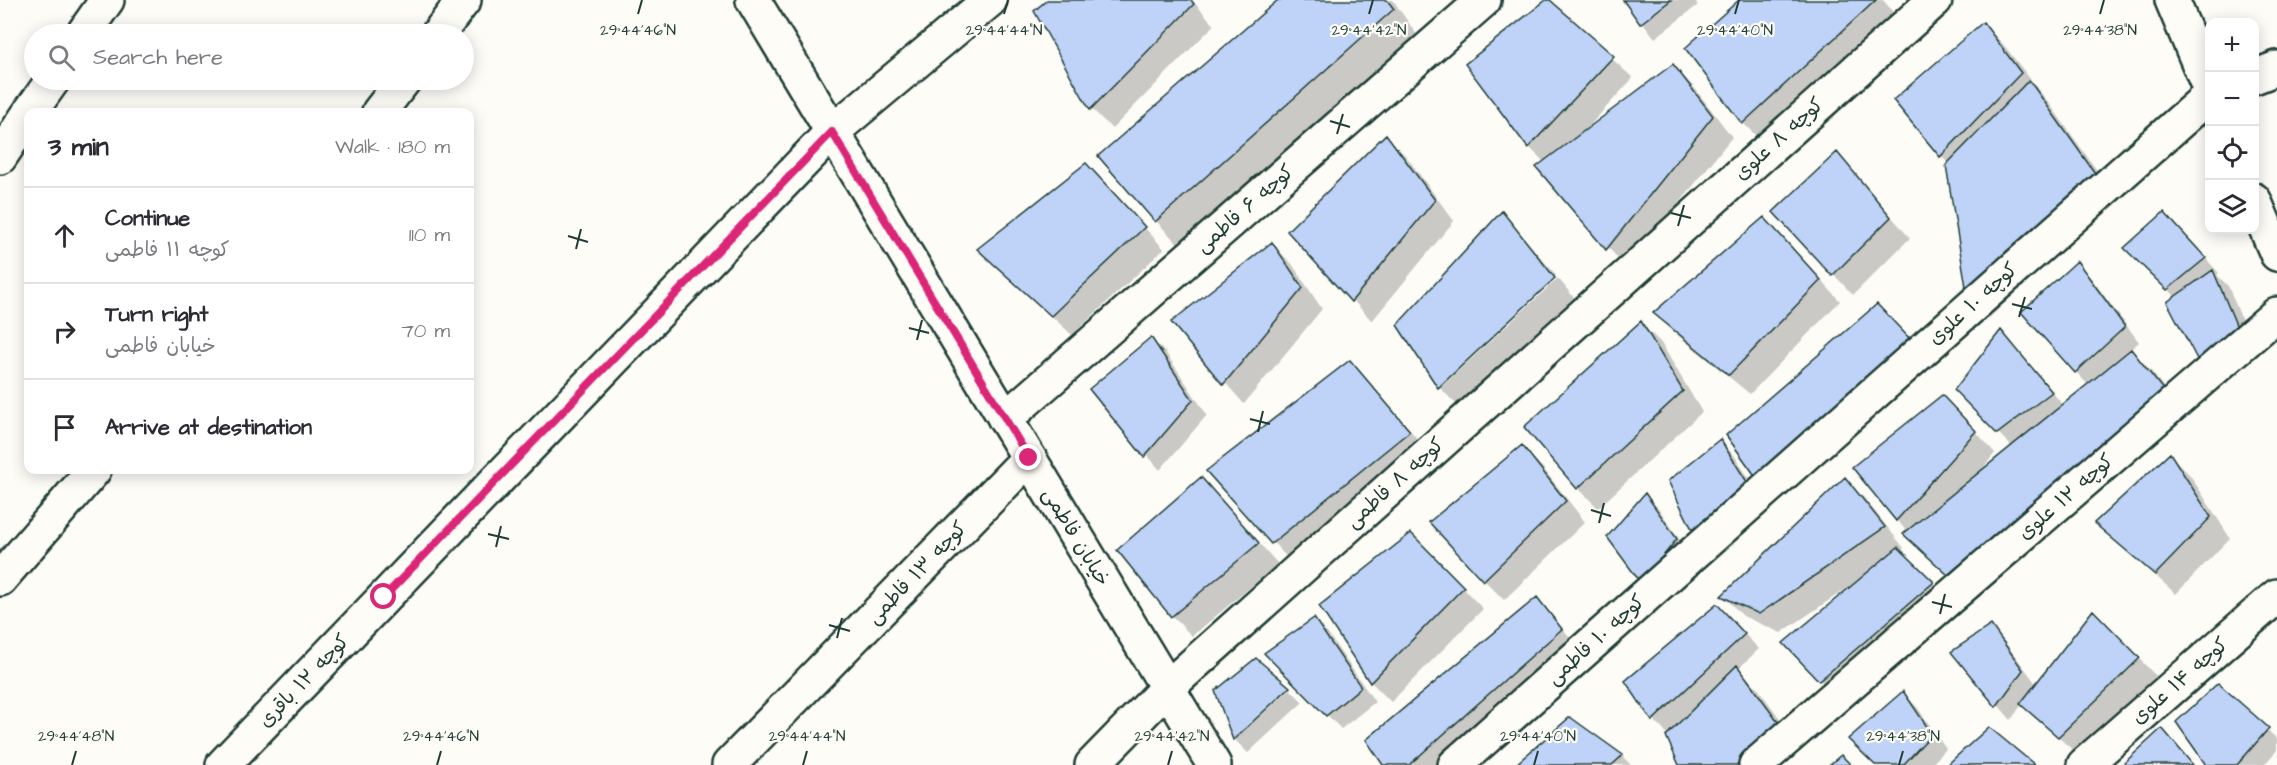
<!DOCTYPE html>
<meta charset="utf-8">
<style>
body{margin:0;font-family:"Architects Daughter","Playpen Sans Arabic",sans-serif;background:#f2f2f3;color:#2b2b33}
.controls{position:absolute;right:18px;top:18px;display:grid;overflow:hidden;border-radius:12px;box-shadow:0 3px 15px #0003}
.controls button{width:54px;height:54px;display:grid;place-items:center;padding:0;border:0;border-bottom:2px solid #e1e1e2;background:#fff;color:#2b2b33;font:30px sans-serif}
.stop{position:absolute;width:18px;height:18px;margin:-14px;border:4px solid #db2777;border-radius:50%;background:#fff}
.stop.end{background:#db2777;border-color:#fff;box-shadow:0 2px 6px #0008}
.list{margin:0;padding:0;list-style:none}
h2{display:flex;justify-content:space-between;align-items:center;height:78px;margin:0;padding:0 24px;font-size:26px}
h2 small{font-size:20px;font-weight:400;color:#7c7c81}
.list li{display:grid;grid-template-columns:39px 1fr auto;gap:18px;align-items:center;box-sizing:border-box;height:96px;padding:0 24px;border-top:2px solid #e1e1e2}
.list b{display:block;font-size:22px;white-space:nowrap}
.list p{margin:0;font-size:20px;white-space:nowrap;color:#7c7c81}
.list em{font-size:20px;font-style:normal;color:#7c7c81}
.icon{flex:none;width:33px;height:33px;fill:none;stroke:currentColor;stroke-width:2;stroke-linecap:round;stroke-linejoin:round}
.map{position:relative;flex:none;width:2277px;height:765px;overflow:hidden}
.search{position:absolute;background:#fff;box-shadow:0 3px 15px #0003;left:24px;top:24px;width:450px;height:66px;display:flex;align-items:center;gap:15px;box-sizing:border-box;padding:0 21px;border-radius:33px;color:#7c7c81;font-size:22px}
.panel{position:absolute;background:#fff;box-shadow:0 3px 15px #0003;left:24px;top:108px;width:450px;height:366px;border-radius:12px}
.map>svg:first-child{display:block}
</style>
<div class="map">
<svg width="2277" height="765" viewBox="0 0 2277 765">
<rect width="100%" height="100%" fill="#fdfcf7"/>
<filter id="ink" filterUnits="userSpaceOnUse"><feTurbulence type="fractalNoise" baseFrequency=".0167" numOctaves="2"/><feDisplacementMap in="SourceGraphic" scale="12" xChannelSelector="R" yChannelSelector="G"/><feConvolveMatrix kernelMatrix="1 2 1 2 8 2 1 2 1" color-interpolation-filters="sRGB"/></filter>
<g filter="url(#ink)">
<!-- shadow -->
<path fill="#0003" d="M1049,0h143l22,25 -102,104 -20,-20 -56,-98z
M1280,0h113l24,35 -237,211 -24,-25z
M1548,0l85,78 -52,57 92,-69 20,20 39,51 -105,132 -88,-102 6,-4 -16,-16z
M1625,0h68l5,5 -43,33z
M1741,0h142l15,18 -135,125 -20,-20 -56,-75z
M1983,24l20,20 46,59 67,94 -127,121 -20,-20 -20,-134 -8,-8z
M1386,136l20,20 48,65 -82,100 -83,-90z
M1837,154l73,84 -57,57 -78,-83z
M1106,185l58,64 -92,86 -93,-86z
M1502,213l54,62 -115,108v4l117,-109 17,21 -116,108 -20,-20z
M2178,228l41,45 -2,2 11,11 26,63 -78,-52 -50,-49z
M1784,239l56,62 -90,93 -75,-61 -20,-20z
M1272,244l20,20 30,45 -78,95 -71,-81z
M2077,263l14,15 48,64 -9,8 21,21 32,41 -214,183 -44,-41 -71,-87 109,-50 32,36 -18,23 35,-29 -56,-57 45,-58 62,73 25,-20 -12,-13z
M1641,323l20,20 41,69 -104,96 -20,-20z
M1151,339l15,14 41,62 -47,55 -69,-80z
M1350,362l79,90 -137,111 -84,-92z
M1930,362l-149,138 -20,-20z
M1720,441l14,14 29,45 -56,42 -14,-14 -23,-47z
M1522,447l20,20 43,55 -81,78 -20,-20z
M2170,455l20,20 40,63 -54,56 -80,-71z
M1201,479l77,85 -86,72 -20,-20z
M1845,479l20,20 39,49 -4,3 53,52 -113,98 -55,-58 72,-60 -1,-1 -75,51 -38,-17 -20,-20z
M1645,495l14,14 31,46 -34,41z
M1431,555l52,54 -92,93 -20,-20z
M1537,599l44,51 -129,115h-67z
M2093,612l66,67 -80,77 -57,-52 -11,16 -58,-68 37,-25 15,15 32,43z
M1313,620l15,14 47,68 -34,27 -75,-76z
M1732,621l27,28 -21,20 19,18 43,59 -22,19h-97l-13,-30 -14,-15 -27,-39z
M2218,685l59,54v11l-13,15h-56z
M1290,689l13,13 -55,51 -14,-14z
M1903,693l14,14 29,42 -15,16h-54z
M1570,719l52,37 9,9h-114z"/>
<!-- building -->
<path fill="#bfd2f8" stroke="#1f3d34" stroke-width="1.5" d="M1047,0h144l3,4 -104,106 -56,-99z
M1278,0h109l7,9 -239,213 -57,-66z
M1546,0h4l64,56 -86,92 -63,-84z
M1623,0h48l-31,24z
M1739,0h137l-134,124 -57,-76z
M1983,22l38,51 -81,84 -47,-57z
M1673,64l40,52 -107,134 -70,-83z
M2029,80l68,96 -129,123 -22,-134z
M1386,134l49,66 -84,102 -64,-71z
M1837,152l54,65 -59,59 -59,-64z
M1086,163l59,64 -94,89 -74,-67z
M1502,211l53,67 -117,110 -41,-63z
M2164,212l42,46 -39,32 -43,-42z
M1764,217l57,63 -92,95 -76,-62z
M1272,242l31,46 -80,97 -52,-63z
M2077,261l48,66 -50,46 -54,-61z
M2213,270l27,64 -42,27 -31,-59z
M1877,304l34,36 -152,141 -33,-46z
M1641,321l42,70 -106,98 -53,-62z
M2001,330l51,62 -55,42 -43,-44z
M1151,337l42,63 -49,57 -55,-68z
M2131,349l33,42 -216,184 -45,-41z
M1350,360l60,71 -139,113 -65,-73z
M1942,395l34,36 -80,90 -44,-54z
M1720,439l29,46 -57,44 -24,-48z
M1522,445l44,56 -83,80 -54,-59z
M2170,453l41,64 -56,58 -61,-52z
M1201,477l58,66 -88,74 -54,-67z
M1845,477l40,50 -126,87 -38,-18z
M1645,493l32,46 -36,44 -34,-46z
M1411,533l53,54 -94,96 -51,-77z
M1898,547l36,35 -115,99 -36,-38z
M1537,597l25,32 -153,136h-26l-17,-25z
M1717,604l28,30 -93,87 -27,-40z
M2093,610l47,48 -82,79 -38,-33z
M1314,618l47,69 -35,29 -62,-63z
M1991,625l32,45 -27,37 -45,-55z
M1256,658l34,29 -57,53 -18,-49z
M1737,665l43,59 -44,41h-57l-13,-29z
M2218,683l51,45 -32,37h-31l-30,-43z
M1903,691l29,43 -29,31h-28l-27,-26z
M1570,717l53,38 -11,10h-97z
M1989,727l46,38h-88z
M2162,728l31,37h-71z
M1841,755l10,10h-22z"/>
<g fill="none" stroke-linecap="round" stroke-linejoin="round">
<!-- minor casing -->
<g stroke="#1f3d34" stroke-width="38">
<path id="minor" d="M83,34l24,-34
M438,34l26,-34
M2254,77l23,-9
M30,112l23,-32
M379,112l25,-32
M0,157l28,-42
M1005,419l479,-419
M0,579l94,-109
M223,765l609,-633 158,-132
M729,765l300,-307
M1092,765l75,-77 768,-688
M1455,765l755,-670
M1756,765l521,-451
M2084,765l193,-169"/>
</g>
<!-- tertiary casing -->
<g stroke="#1f3d34" stroke-width="38">
<path id="tertiary" d="M753,0l461,765
M2172,0l38,90
M2254,200l23,54"/>
</g>
<!-- minor -->
<use href="#minor" stroke="#fdfcf7" stroke-width="33"/>
<!-- tertiary -->
<use href="#tertiary" stroke="#fdfcf7" stroke-width="33"/>
</g>
</g>
<g fill="none" stroke-linecap="round" stroke-linejoin="round" filter="url(#ink)">
<!-- route -->
<path stroke="#db2777" stroke-width="8" d="M384,597l448,-465 197,326"/>
</g>
<!-- ticks -->
<path fill="none" stroke="#1f3d34" stroke-width="2" d="M638,14l4,-14M1004,14l4,-14M1369,14l4,-14M1735,14l4,-14M2100,14l4,-14M1330,121l20,6M1337,134l6,-20M1671,213l20,5M1678,226l6,-21M568,236l20,6M576,249l5,-20M2012,304l20,5M2019,317l6,-20M909,328l20,5M917,340l5,-20M1250,419l20,5M1258,432l5,-21M1591,510l20,6M1599,523l5,-20M488,534l21,5M496,547l5,-21M1932,602l20,5M1940,614l5,-20M829,625l21,6M837,638l5,-20M72,765l4,-14M437,765l4,-14M803,765l4,-14M1168,765l4,-14M1534,765l4,-14M1899,765l4,-14"/>
<g text-anchor="middle" dominant-baseline="central" stroke-width="4.5" stroke-linejoin="round" paint-order="stroke">
<!-- street labels -->
<g font-size="20" fill="#1f3d34" stroke="#fdfcf7">
<text transform="translate(1779 139) rotate(-42)">کوچه ۸ علوی</text>
<text transform="translate(1245 209) rotate(-41)">کوچه ۶ فاطمی</text>
<text transform="translate(1973 304) rotate(-42)">کوچه ۱۰ علوی</text>
<text transform="translate(1395 483) rotate(-42)">کوچه ۸ فاطمی</text>
<text transform="translate(2066 497) rotate(-41)">کوچه ۱۲ علوی</text>
<text transform="translate(1076 537) rotate(59)">خیابان فاطمی</text>
<text transform="translate(917 573) rotate(-46)">کوچه ۱۳ فاطمی</text>
<text transform="translate(1596 640) rotate(-42)">کوچه ۱۰ فاطمی</text>
<text transform="translate(304 681) rotate(-46)">کوچه ۱۲ باقری</text>
<text transform="translate(2180 681) rotate(-41)">کوچه ۱۴ علوی</text>
</g>
</g>
<g font-size="15" text-anchor="middle" fill="#1f3d34" stroke="#fdfcf7" stroke-width="4.5" stroke-linejoin="round" paint-order="stroke">
<text x="638" y="35">29°44'46"N</text>
<text x="1004" y="35">29°44'44"N</text>
<text x="1369" y="35">29°44'42"N</text>
<text x="1735" y="35">29°44'40"N</text>
<text x="2100" y="35">29°44'38"N</text>
<text x="76" y="741">29°44'48"N</text>
<text x="441" y="741">29°44'46"N</text>
<text x="807" y="741">29°44'44"N</text>
<text x="1172" y="741">29°44'42"N</text>
<text x="1538" y="741">29°44'40"N</text>
<text x="1903" y="741">29°44'38"N</text>
</g>
</svg>
<div class="controls">
<button>+</button>
<button>−</button>
<button><svg class="icon" aria-label="locate" viewBox="0 0 24 24"><circle cx="12" cy="12" r="6"/><path d="M12 2v4M12 18v4M2 12h4M18 12h4"/></svg></button>
<button><svg class="icon" aria-label="layers" viewBox="0 0 24 24"><path d="M12 4l9 5-9 5-9-5zM3 14l9 5 9-5"/></svg></button>
</div>
<div class="stop" style="left:384px;top:597px"></div>
<div class="stop end" style="left:1029px;top:458px"></div>
<div class="search"><svg class="icon" aria-label="search" viewBox="0 0 24 24"><circle cx="10" cy="10" r="6"/><path d="M15 15l6 6"/></svg>Search here</div>
<section class="panel">
<h2>3 min<small>Walk · 180 m</small></h2>
<ul class="list">
<li><svg class="icon" aria-label="ahead" viewBox="0 0 24 24"><path d="M12 20V5M6 11l6-6 6 6"/></svg><div><b>Continue</b><p>کوچه ۱۱ فاطمی</p></div><em>110 m</em></li>
<li><svg class="icon" aria-label="right" viewBox="0 0 24 24"><path d="M7 20v-9h11M14 6l5 5-5 5"/></svg><div><b>Turn right</b><p>خیابان فاطمی</p></div><em>70 m</em></li>
<li><svg class="icon" aria-label="arrive" viewBox="0 0 24 24"><path d="M6 21V4h12l-3 4 3 4H6"/></svg><div><b>Arrive at destination</b></div></li>
</ul>
</section>
</div>
